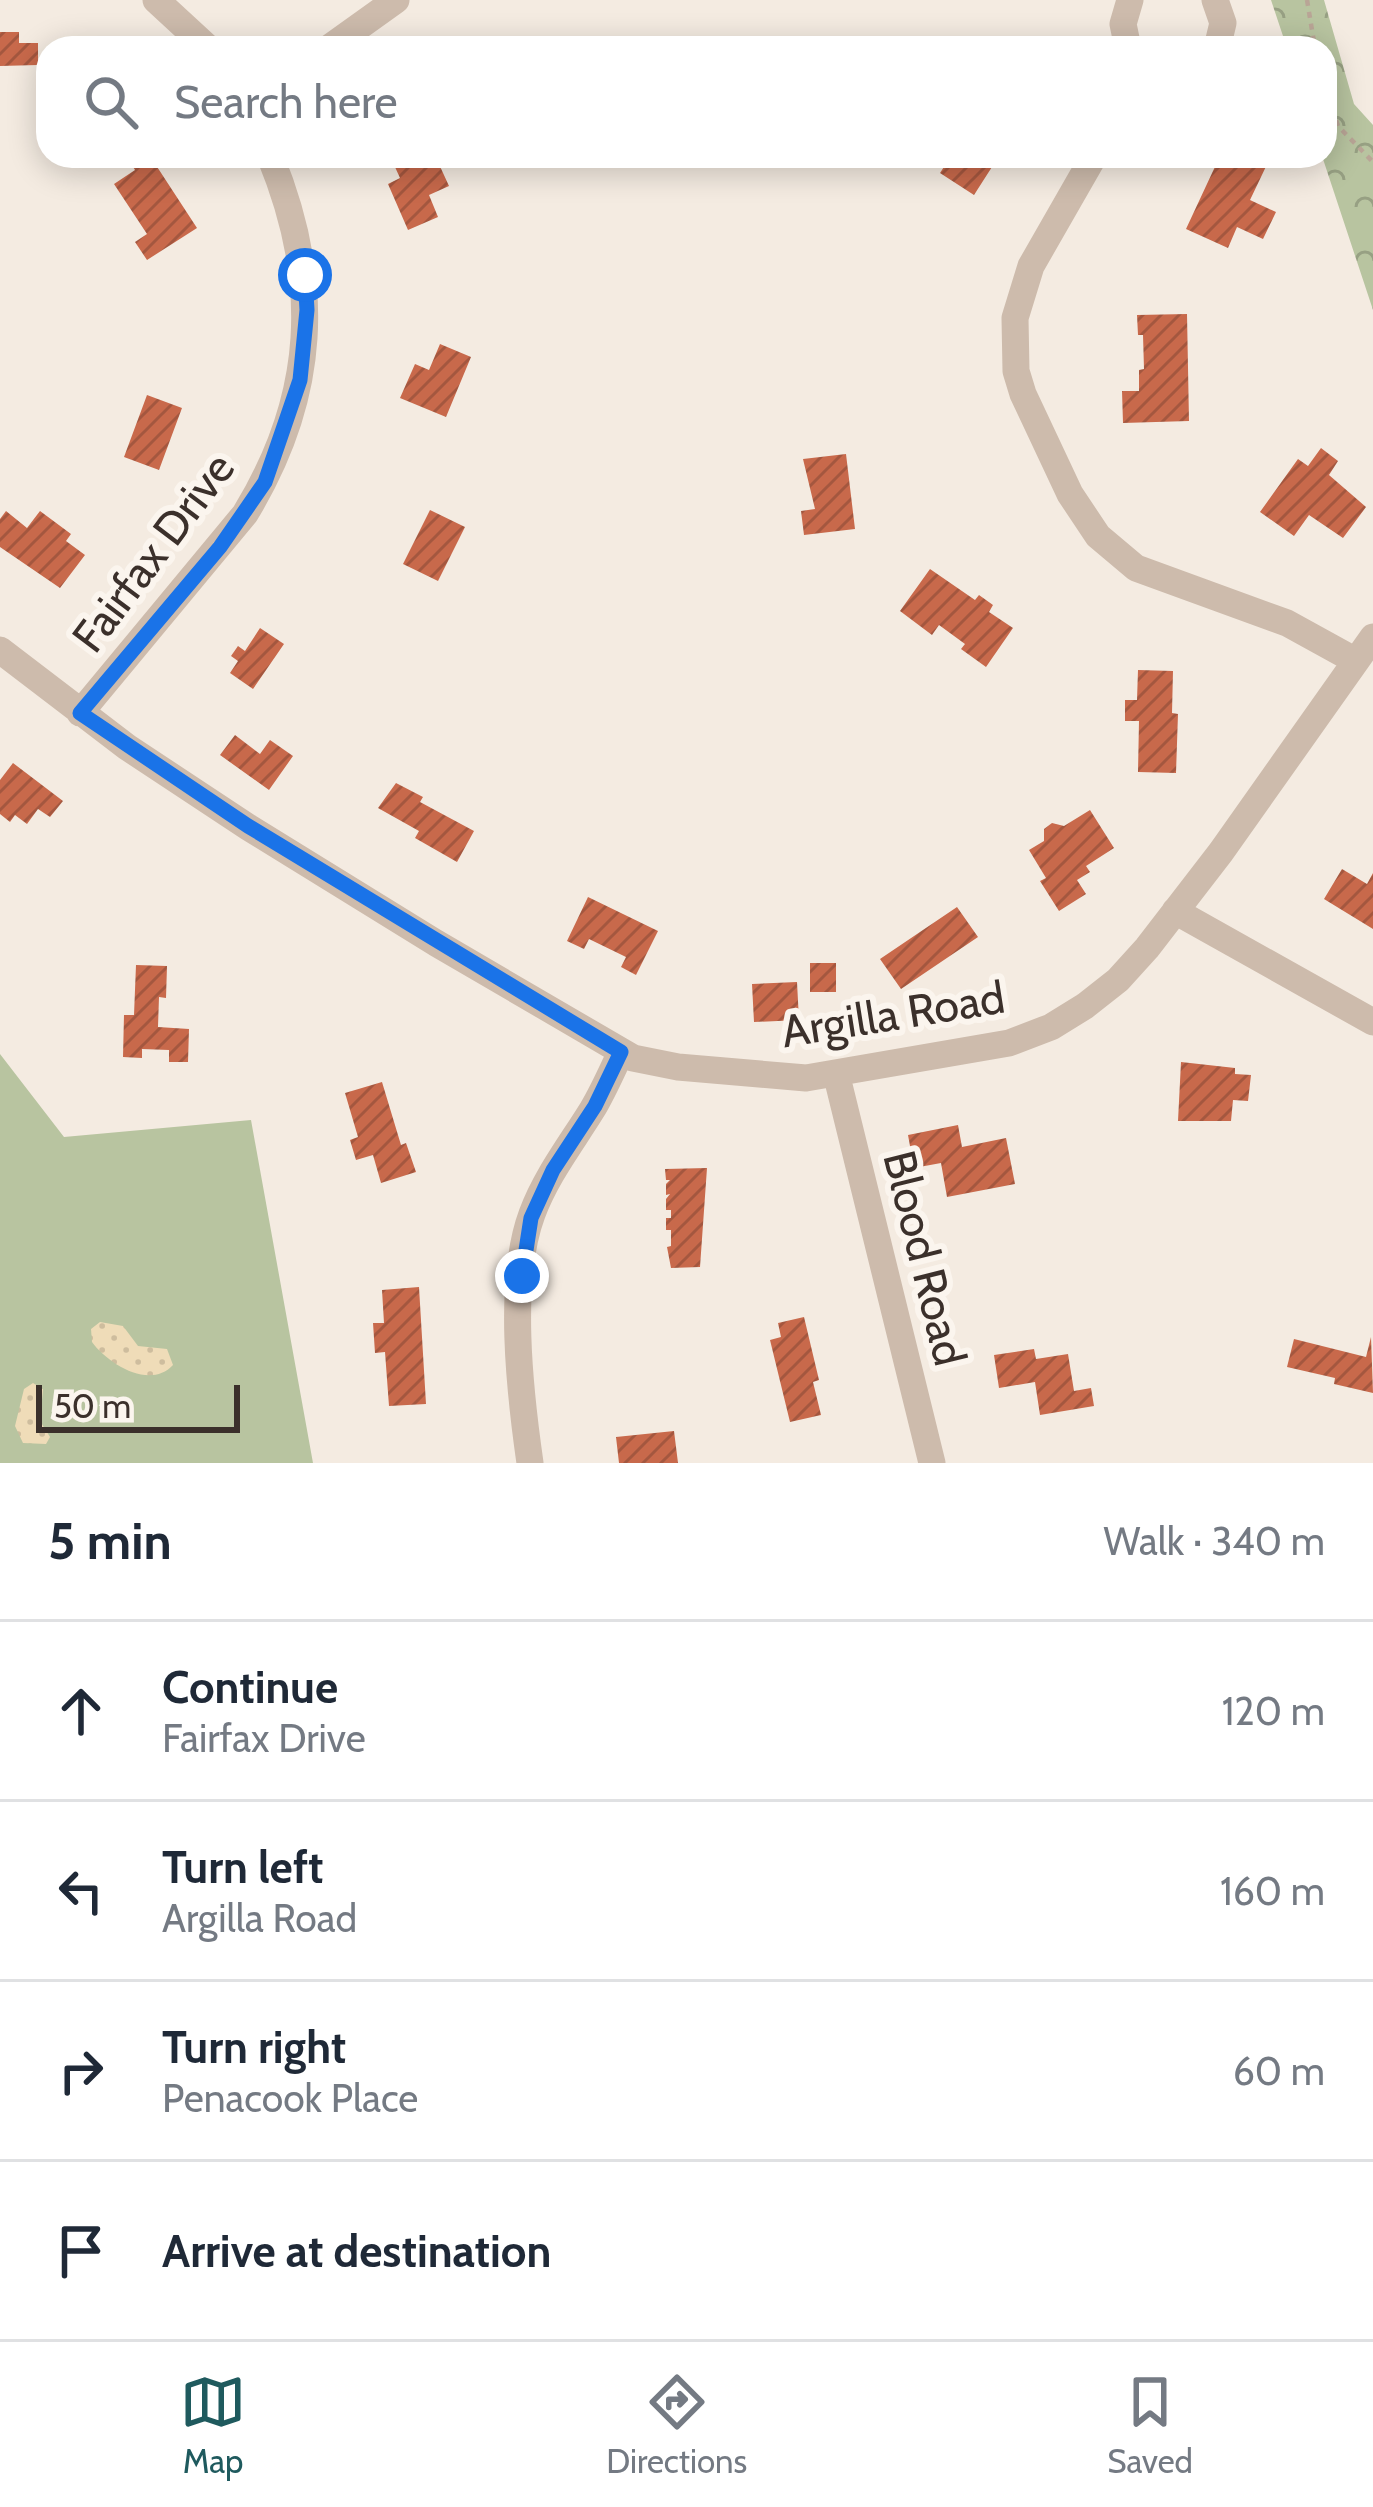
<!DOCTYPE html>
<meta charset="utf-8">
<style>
body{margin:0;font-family:Cabin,sans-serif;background:#f6f6f7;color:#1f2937}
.scale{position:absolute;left:36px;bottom:30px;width:204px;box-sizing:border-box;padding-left:12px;border:6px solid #3b302b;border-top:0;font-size:33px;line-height:42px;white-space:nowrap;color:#3b302b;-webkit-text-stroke:9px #fbf5ee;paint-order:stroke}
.stop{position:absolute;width:36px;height:36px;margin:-27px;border:9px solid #1a73e8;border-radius:50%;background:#fff}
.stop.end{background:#1a73e8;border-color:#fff;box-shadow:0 3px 12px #0008}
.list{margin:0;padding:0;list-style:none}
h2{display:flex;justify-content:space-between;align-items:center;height:156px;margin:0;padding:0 48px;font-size:51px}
h2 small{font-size:39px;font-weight:400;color:#747a83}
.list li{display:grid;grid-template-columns:78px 1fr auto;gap:36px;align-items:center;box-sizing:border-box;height:180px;padding:0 48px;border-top:3px solid #e0e1e3}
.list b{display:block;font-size:45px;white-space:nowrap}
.list p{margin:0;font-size:39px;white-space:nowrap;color:#747a83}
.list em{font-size:39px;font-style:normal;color:#747a83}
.icon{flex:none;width:66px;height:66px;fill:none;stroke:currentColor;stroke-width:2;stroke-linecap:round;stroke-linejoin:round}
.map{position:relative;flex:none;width:1373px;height:1463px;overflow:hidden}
.search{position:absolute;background:#fff;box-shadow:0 6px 30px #0003;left:36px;right:36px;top:36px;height:132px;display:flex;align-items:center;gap:30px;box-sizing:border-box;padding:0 42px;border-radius:36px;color:#747a83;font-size:45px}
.sheet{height:876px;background:#fff}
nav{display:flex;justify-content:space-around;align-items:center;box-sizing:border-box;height:168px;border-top:3px solid #e0e1e3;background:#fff;font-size:33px;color:#747a83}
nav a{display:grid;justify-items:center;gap:6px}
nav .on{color:#1f5a5e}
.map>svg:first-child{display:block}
</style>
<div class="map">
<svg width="1373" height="1463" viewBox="0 0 1373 1463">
<defs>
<pattern id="sand-dots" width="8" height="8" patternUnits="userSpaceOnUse" patternTransform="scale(3)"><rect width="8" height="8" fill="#efdcb8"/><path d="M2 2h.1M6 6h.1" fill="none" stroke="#cebd9e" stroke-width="1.8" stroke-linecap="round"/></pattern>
<pattern id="park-crowns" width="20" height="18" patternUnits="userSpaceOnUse" patternTransform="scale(3)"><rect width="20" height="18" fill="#b8c4a0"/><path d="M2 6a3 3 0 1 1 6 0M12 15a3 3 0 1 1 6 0" fill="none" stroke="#97a083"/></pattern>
<pattern id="building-hatch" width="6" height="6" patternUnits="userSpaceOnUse" patternTransform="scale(3)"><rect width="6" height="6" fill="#c8694b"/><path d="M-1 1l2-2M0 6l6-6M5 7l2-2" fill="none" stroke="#a4573f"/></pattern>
</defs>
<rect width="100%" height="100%" fill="#f4ebe1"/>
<!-- grass -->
<path fill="#b8c4a0" d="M0,1054l64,83 187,-17 62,343h-313z"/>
<!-- sand -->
<path fill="url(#sand-dots)" d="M100,1322l23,4 15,20 29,3 6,16c-23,25 -65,-1 -81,-23l-1,-13z
M33,1383l10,6 -3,32 10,16 -4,7 -23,-1 -8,-17 9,-37z"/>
<!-- park -->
<path fill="url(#park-crowns)" d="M1271,0h53l30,104 19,21v185l-51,-154 3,-108h-38z"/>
<!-- building -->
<path fill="url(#building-hatch)" d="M0,32h19v11h19v22l-38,1z
M143,156h7l47,72 -50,32 -12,-18 12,-8 -33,-50 21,-14 -4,-6z
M390,156h31l5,11 12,-5 11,24 -20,9 9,22 -30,13 -20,-46 12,-6z
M951,156h48l-25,39 -34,-22z
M1220,156h51l-21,44 26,12 -13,27 -26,-12 -9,21 -42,-19z
M1187,314l2,107 -66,2 -1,-32h17v-21l5,-1 -1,-34h-5l-1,-20z
M440,344l31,13 -25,60 -46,-19 15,-34 14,6z
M147,395l35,13 -23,62 -35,-13z
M1321,448l17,13 -9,14 37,32 -23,31 -34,-23 -15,21 -34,-24 38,-53 10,7z
M846,454l9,75 -51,6 -3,-24 14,-2 -12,-50z
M430,510l35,17 -27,54 -35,-17z
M6,511l21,17 13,-17 31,23 -5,7 19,14 -25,33 -60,-41v-28z
M930,569l45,31 4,-5 14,10 -4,7 24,16 -27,39 -25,-18 4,-5 -26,-19 -7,10 -32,-24z
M260,628l24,16 -31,45 -23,-16 8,-12 -7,-5 7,-10 7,5z
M1138,670l35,1 -1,42 6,1 -2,59 -38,-1 1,-51h-14v-21h12z
M235,735l25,19 10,-14 23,16 -24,34 -49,-35z
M13,763l50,38 -13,16 -12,-8 -11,15 -12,-9 -5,7 -10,-8v-34z
M396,783l27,14 -3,5 54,29 -17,31 -42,-24 4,-7 -41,-23z
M1090,810l24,38 -28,18 4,6 -13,8 9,14 -27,17 -19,-30 6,-3 -17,-28 15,-9v-12l8,-6 12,3z
M1342,869l25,15 6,-11v56l-49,-30z
M588,897l70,34 -22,44 -15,-8 5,-10 -37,-18 -5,10 -17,-8z
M957,907l21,30 -77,52 -21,-30z
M810,963h26v29h-26z
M136,965l31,1 -1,32 -7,-1 -1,30 31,2 -1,33h-19v-12l-27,-1v9l-19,-1 1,-42h10z
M797,982l2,38 -45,2 -2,-38z
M1181,1062l54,6v6l16,1 -3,26 -15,-1 -2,21h-53z
M382,1082l19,63 5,-2 10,29 -35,11 -8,-28 -17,5 -6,-20 8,-3 -13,-44z
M958,1125l4,22 44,-9 9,46 -68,13 -6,-34 -27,5 -6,-33z
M707,1168l-7,99 -29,1 -4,-21 4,-1v-16h-5v-12h5v-8h-5v-11l4,-5 -4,1v-11l4,-4h-4l-1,-11z
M419,1287l7,117 -37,2 -4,-54 -10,1 -2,-30h11l-2,-33z
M804,1317l15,63 -6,2 8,33 -31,7 -20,-82 11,-3 -3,-14z
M1371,1337l2,56 -39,-9 1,-6 -48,-11 7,-28 72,18z
M1034,1349l2,10 32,-5 6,37 17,-3 3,18 -54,9 -5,-33 -36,6 -5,-33z
M674,1431l4,32h-59l-3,-26z"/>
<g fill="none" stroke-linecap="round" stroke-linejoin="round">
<!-- path -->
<path stroke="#b9a596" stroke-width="4.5" stroke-dasharray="6 6" stroke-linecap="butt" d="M1307,0l8,48
M1325,86l13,40 35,36"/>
<!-- minor -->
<path stroke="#cdbbac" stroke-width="27" d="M156,0l52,48
M1215,0l8,23 -6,25
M329,48l67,-48
M1128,48l-5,-24 7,-24
M1094,156l-63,110 -16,52 1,53 7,23 47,100 28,42 38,32 151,55 69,38
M0,650l127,97 121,80 188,116 197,115 45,9 128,11 203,-35 42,-16 34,-21 33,-26 29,-32 74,-96 152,-215
M80,713l165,-199c72,-118 77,-232 25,-358
M1175,911l198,111
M836,1073l96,390
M530,1463c-10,-70 -23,-182 2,-249 14,-38 39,-70 60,-104 11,-18 20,-39 29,-58"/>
</g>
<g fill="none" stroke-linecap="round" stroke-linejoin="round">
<!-- route -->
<path stroke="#1a73e8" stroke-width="15" d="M305,275l2,35 -7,70 -35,102 -45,65 -140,166 168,113 373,226 -26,54 -42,64 -22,48 -9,58"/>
</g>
<g text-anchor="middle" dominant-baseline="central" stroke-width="12" stroke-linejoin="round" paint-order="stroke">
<!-- street labels -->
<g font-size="45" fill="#3b302b" stroke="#fbf5ee">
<text transform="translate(153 552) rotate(-53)">Fairfax Drive</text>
<text transform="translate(893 1014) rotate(-9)">Argilla Road</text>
<text transform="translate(925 1258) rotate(76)">Blood Road</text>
</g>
</g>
</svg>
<div class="scale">50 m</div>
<div class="stop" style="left:305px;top:275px"></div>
<div class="stop end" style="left:522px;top:1276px"></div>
<div class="search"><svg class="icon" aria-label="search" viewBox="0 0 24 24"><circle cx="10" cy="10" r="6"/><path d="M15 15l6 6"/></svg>Search here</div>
</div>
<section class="sheet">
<h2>5 min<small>Walk · 340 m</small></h2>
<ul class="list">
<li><svg class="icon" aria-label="ahead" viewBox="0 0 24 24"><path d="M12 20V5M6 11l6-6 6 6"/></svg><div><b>Continue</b><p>Fairfax Drive</p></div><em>120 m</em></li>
<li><svg class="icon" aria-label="left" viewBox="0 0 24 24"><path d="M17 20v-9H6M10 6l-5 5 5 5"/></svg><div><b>Turn left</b><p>Argilla Road</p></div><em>160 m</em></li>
<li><svg class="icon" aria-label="right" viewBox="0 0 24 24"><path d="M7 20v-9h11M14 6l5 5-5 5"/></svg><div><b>Turn right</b><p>Penacook Place</p></div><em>60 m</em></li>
<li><svg class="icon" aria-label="arrive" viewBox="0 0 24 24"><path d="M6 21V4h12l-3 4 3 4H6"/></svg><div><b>Arrive at destination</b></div></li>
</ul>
</section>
<nav>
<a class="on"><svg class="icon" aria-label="map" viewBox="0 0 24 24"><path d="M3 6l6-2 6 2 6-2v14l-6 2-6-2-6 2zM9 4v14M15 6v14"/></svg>Map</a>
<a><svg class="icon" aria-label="directions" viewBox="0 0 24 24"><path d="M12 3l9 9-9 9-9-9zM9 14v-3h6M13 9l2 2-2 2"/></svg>Directions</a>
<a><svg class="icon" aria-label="saved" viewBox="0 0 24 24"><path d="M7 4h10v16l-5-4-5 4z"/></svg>Saved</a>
</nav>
